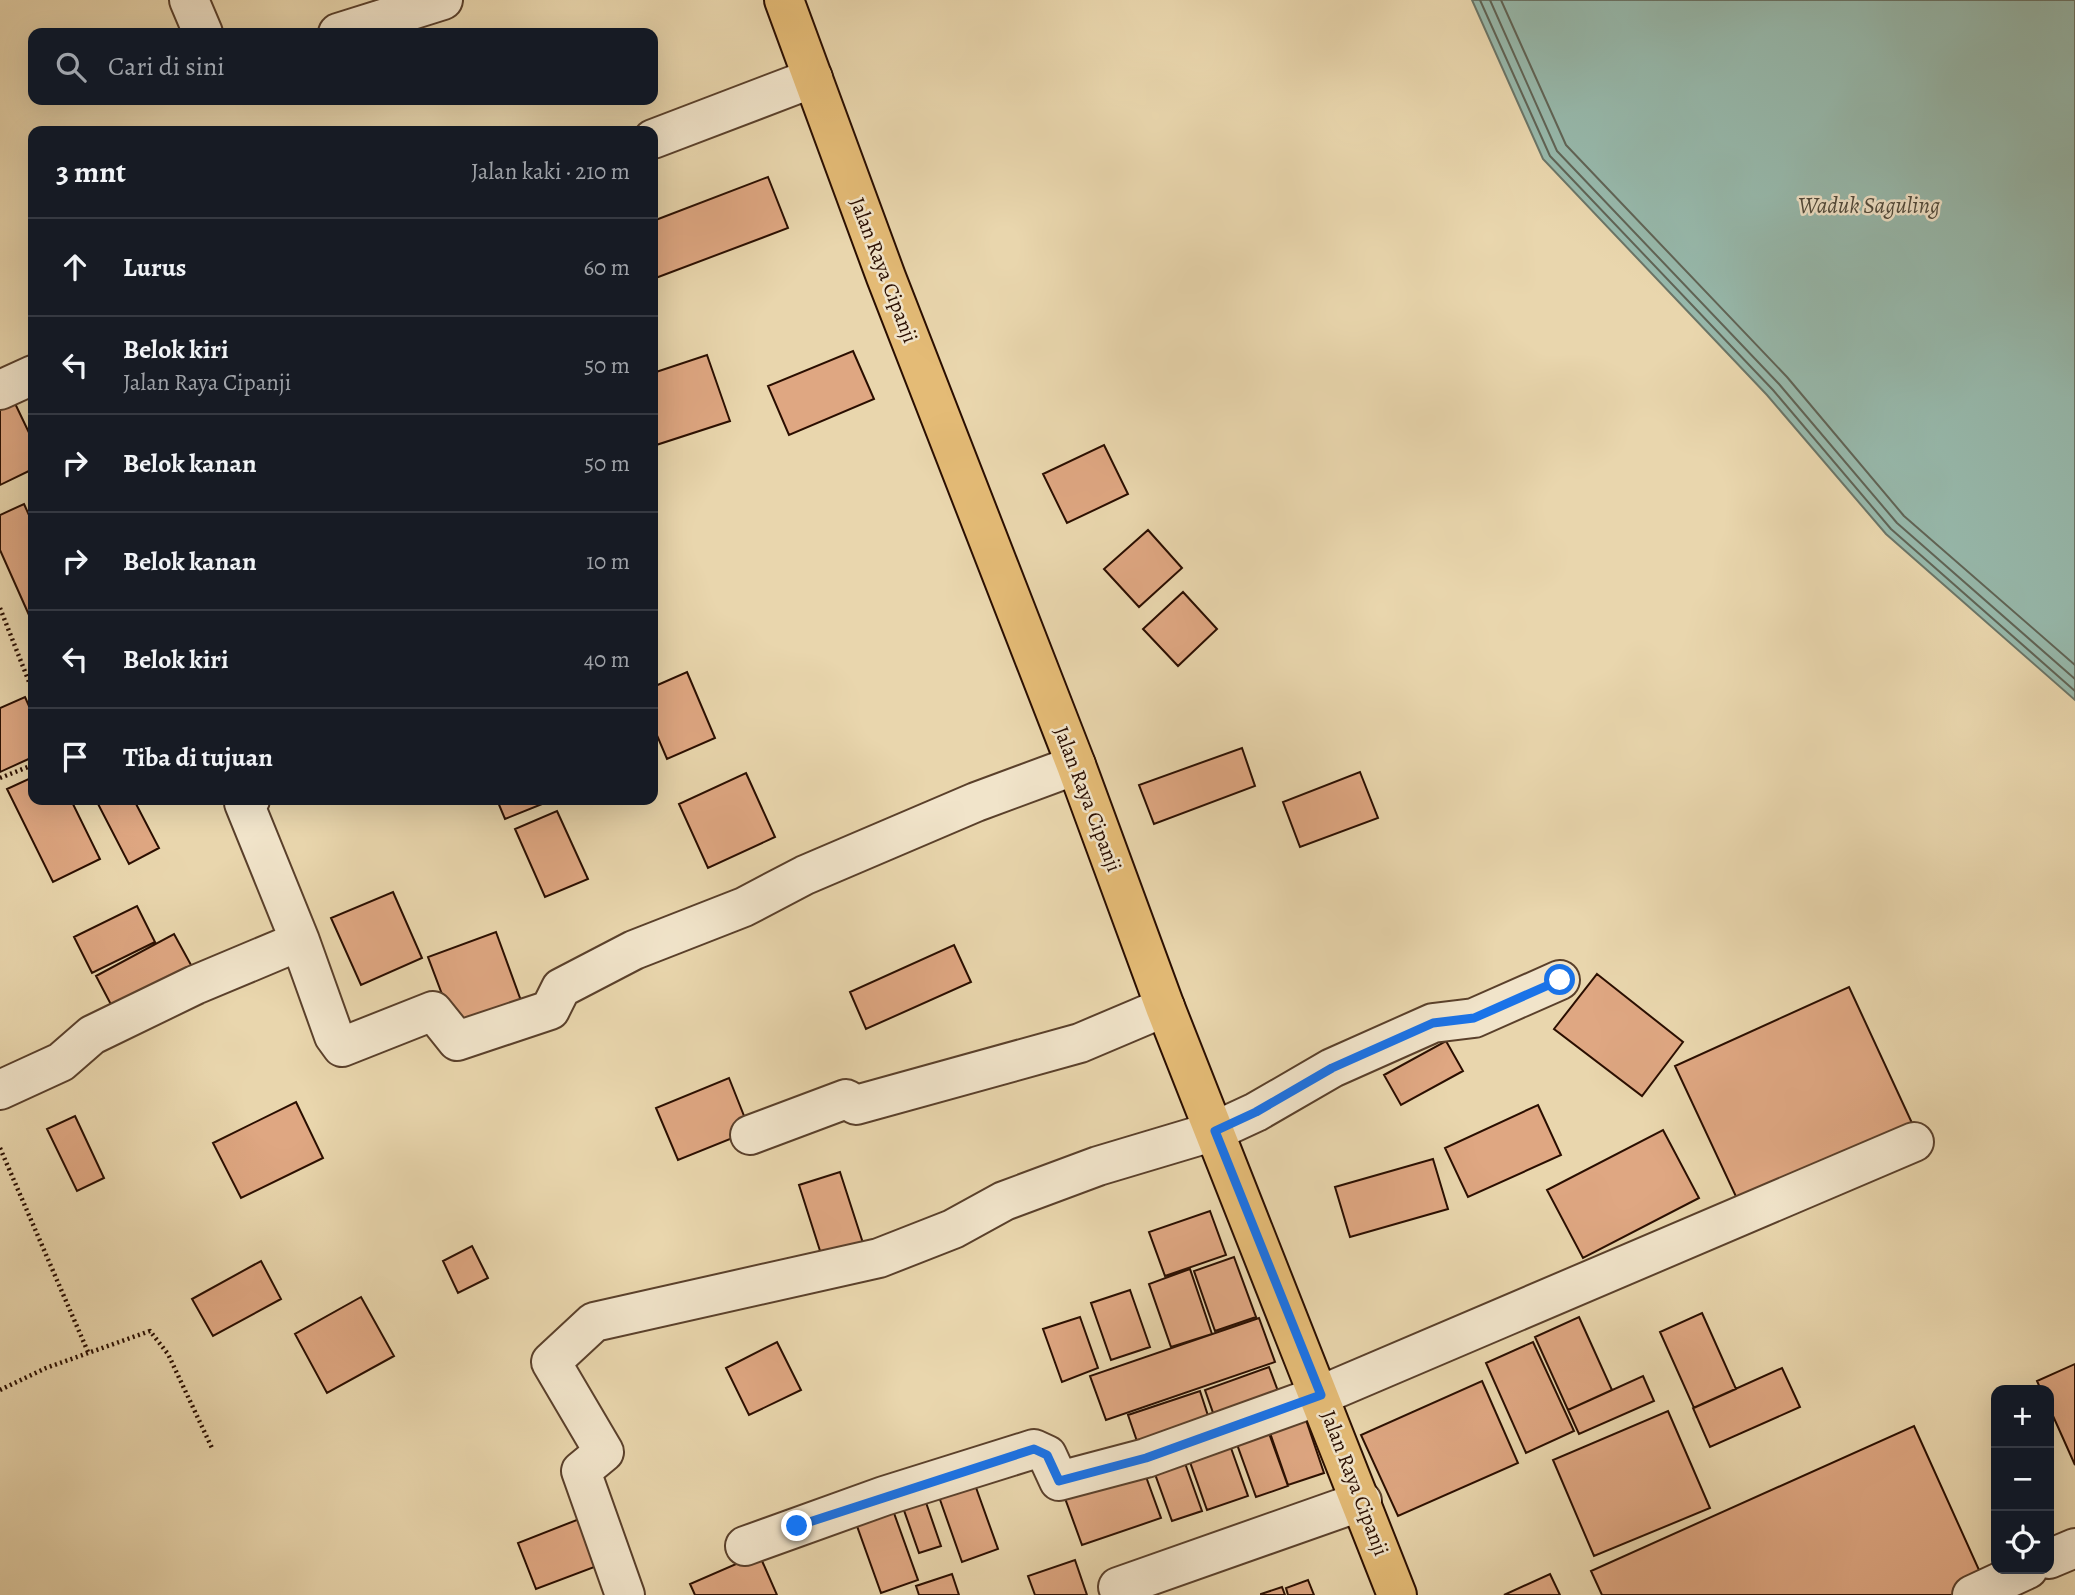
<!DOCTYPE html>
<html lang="id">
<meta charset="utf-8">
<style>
body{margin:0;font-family:Alegreya,serif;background:#242831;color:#f1f3f6}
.controls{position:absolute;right:21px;bottom:21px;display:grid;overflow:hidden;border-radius:14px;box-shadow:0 7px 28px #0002}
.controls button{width:63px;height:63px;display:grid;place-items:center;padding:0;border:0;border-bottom:2px solid #363941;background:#171b24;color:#f1f3f6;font:35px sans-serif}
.stop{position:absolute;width:21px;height:21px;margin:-16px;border:5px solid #1a73e8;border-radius:50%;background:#fff}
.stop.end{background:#1a73e8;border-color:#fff;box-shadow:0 2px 7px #0008}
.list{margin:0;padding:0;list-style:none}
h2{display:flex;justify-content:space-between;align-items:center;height:91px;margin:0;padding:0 28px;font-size:30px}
h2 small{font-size:23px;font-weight:400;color:#9ea1a6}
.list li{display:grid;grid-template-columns:46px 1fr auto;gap:21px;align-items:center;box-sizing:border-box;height:98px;padding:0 28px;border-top:2px solid #363941}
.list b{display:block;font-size:26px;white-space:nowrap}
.list p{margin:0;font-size:23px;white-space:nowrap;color:#9ea1a6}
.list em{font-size:23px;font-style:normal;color:#9ea1a6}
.icon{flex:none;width:38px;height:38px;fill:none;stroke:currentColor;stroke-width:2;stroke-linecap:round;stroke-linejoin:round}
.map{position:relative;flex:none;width:2075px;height:1595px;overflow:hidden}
.search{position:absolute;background:#171b24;box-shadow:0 7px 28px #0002;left:28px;top:28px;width:630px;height:77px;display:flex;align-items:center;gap:18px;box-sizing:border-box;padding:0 24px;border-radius:14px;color:#9ea1a6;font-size:26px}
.panel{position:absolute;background:#171b24;box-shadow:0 7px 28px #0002;left:28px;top:126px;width:630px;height:679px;border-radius:14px}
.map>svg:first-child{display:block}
</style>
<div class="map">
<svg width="2075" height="1595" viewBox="0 0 2075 1595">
<rect width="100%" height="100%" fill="#e9d6ad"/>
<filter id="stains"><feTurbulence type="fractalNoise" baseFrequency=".00286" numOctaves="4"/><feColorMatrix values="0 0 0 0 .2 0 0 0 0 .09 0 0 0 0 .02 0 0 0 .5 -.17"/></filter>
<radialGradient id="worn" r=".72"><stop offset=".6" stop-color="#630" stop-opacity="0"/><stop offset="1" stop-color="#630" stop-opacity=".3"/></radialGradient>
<!-- water -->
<path fill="#97b9ac" stroke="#6b7567" stroke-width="2" d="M1472,0h603v700l-189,-166 -119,-139 -224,-236z"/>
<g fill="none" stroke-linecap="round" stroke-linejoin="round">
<!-- shore -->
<path stroke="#606456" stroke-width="2" d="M1480,0l70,156 223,234 118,139 184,162
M1490,0l67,151 222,233 118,139 178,156
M1501,0l65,145 221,232 117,139 171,149"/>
</g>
<!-- building -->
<path fill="#dfa782" stroke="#2a0e00" stroke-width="2" d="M768,177l20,51 -135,51v-58z
M853,351l21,48 -85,36 -21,-49z
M707,355l23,66 -77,25v-73z
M10,393l23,48v28l-33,16v-88z
M1104,445l24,49 -61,29 -24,-49z
M24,504l9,20v100l-33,-74v-35z
M1148,530l34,38 -43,39 -35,-38z
M1183,592l34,37 -39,37 -35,-37z
M687,672l28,66 -48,21 -14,-33v-39z
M25,697l8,18v42l-33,15v-64z
M1242,748l13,38 -101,38 -15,-39z
M1360,772l18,46 -78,29 -17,-45z
M746,773l29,64 -67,31 -29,-64z
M33,777v23h38l29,59 -47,23 -46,-93z
M101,800h33l25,48 -30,16 -32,-62z
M497,800h55l-47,19z
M557,811l31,68 -43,18 -30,-68z
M393,892l29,66 -61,27 -30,-67z
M137,906l18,36 -63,31 -18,-36z
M496,932l28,77 -67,25 -29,-77z
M174,934l22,40 -79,42 -21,-40z
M954,945l17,37 -105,47 -16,-37z
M1597,974l86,68 -41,54 -88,-67z
M1849,987l63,136 -173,80 -64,-137z
M1446,1041l17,30 -62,34 -17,-30z
M729,1078l21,53 -72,29 -22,-52z
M296,1102l27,56 -82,40 -28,-55z
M1538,1105l23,50 -93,42 -23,-49z
M75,1116l29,62 -27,13 -30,-62z
M1663,1130l36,68 -116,60 -36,-68z
M1433,1159l15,50 -98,28 -15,-50z
M840,1172l23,71 -41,14 -23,-72z
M1210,1211l16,44 -61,21 -16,-44z
M472,1246l16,32 -30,15 -15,-32z
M1234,1257l22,60 -41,14 -21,-60z
M261,1261l20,38 -68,37 -21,-37z
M1190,1269l22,65 -41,13 -22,-63z
M1130,1290l20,57 -39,13 -20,-57z
M361,1297l33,59 -67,37 -32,-59z
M1702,1313l34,76 -42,19 -34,-76z
M1080,1317l18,51 -36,14 -19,-53z
M1579,1317l33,73 -44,20 -33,-73z
M1259,1318l16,44 -169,58 -16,-44z
M777,1342l24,48 -52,25 -23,-47z
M1533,1342l41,89 -48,22 -40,-90z
M2075,1364v101l-26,-58v-17h-8l-4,-9z
M1269,1367l13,35 -65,22 -12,-34z
M1782,1368l18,39 -90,40 -17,-39z
M1643,1376l11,25 -75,33 -11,-24z
M1482,1381l36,82 -120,53 -37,-81z
M1200,1391l11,34 -71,25 -12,-35z
M1303,1411l21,62 -36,12 -21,-61z
M1668,1411l42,97 -116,48 -41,-96z
M1266,1425l22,61 -32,11 -22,-61z
M1914,1426l70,155 -30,14h-352l-11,-24z
M1226,1434l22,62 -41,14 -22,-62z
M1181,1452l21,59 -30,10 -21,-58z
M1141,1463l20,55 -79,27 -20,-55z
M974,1482l24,67 -36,13 -24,-68z
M922,1491l19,55 -22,7 -19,-54z
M890,1502l28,78 -37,13 -28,-78z
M587,1516l18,47 -69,26 -18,-46z
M759,1554l18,41h-82l-5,-11z
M1075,1560l12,35h-52l-7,-19z
M952,1574l7,21h-40l-3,-9z
M1550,1574l10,21h-56z
M1308,1580l6,15h-26l-2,-7z
M1282,1587l3,8h-24v-1z"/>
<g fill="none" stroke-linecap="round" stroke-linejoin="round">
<!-- minor casing -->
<g stroke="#5a402b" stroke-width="42">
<path id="minor" d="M189,0l14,33
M338,33l105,-33
M653,139l160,-61
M0,390l33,-15
M250,800l-6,3 56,138 34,95 8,11 91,-36 24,30 93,-31 11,-22 73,-38 110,-43 61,-32 171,-73 100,-37
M0,1090l61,-28 31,-27 103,-50 105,-44
M750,1135l96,-36 10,6 224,-62 85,-36
M745,1546l139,-50 150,-47 13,6 12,26 87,-23 175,-63 593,-253
M2049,1559l26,-11
M1118,1587l244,-86
M625,1595l-44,-124 23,-19 -53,-90 43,-40 285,-64 74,-29 51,-28 94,-35 117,-35 41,-19 76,-44 101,-45 41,-5 86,-38
M1972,1595l56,-26"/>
</g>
<!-- major casing -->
<g stroke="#2a0e00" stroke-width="42">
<path id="major" d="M784,0l102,277 190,488 89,242 232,588"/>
</g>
<!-- path -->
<path stroke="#2a0e00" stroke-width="4.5" stroke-dasharray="2 3.5" stroke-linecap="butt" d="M0,608l33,84
M0,778l33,-13
M0,1148l88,204
M0,1390l46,-22 104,-37 18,23 44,94"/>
<!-- minor -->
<use href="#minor" stroke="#f1e4ca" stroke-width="38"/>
<!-- major -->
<use href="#major" stroke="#e4bb76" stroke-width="38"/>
</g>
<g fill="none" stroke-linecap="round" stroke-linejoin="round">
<!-- route -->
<path stroke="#1a73e8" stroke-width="9" d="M797,1526l237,-77 13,6 12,26 87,-23 175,-63 -106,-264 41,-19 76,-44 101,-45 41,-5 86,-38"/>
</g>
<g text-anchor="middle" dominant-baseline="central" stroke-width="5" stroke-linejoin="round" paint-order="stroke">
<!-- street labels -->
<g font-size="21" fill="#2a0e00" stroke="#f1e4ca">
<text transform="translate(884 270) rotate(69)">Jalan Raya Cipanji</text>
<text transform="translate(1088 799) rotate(69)">Jalan Raya Cipanji</text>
<text transform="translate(1355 1483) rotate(69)">Jalan Raya Cipanji</text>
</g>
<!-- water labels -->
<g font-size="23" font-style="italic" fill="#504a3c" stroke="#f1e4ca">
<text x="1869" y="205">Waduk Saguling</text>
</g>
</g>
<rect width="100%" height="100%" filter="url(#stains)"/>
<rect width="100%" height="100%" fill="url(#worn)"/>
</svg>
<div class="controls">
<button>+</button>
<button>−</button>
<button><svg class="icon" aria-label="locate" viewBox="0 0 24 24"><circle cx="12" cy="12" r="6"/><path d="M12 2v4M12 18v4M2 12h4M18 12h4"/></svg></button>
</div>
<div class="stop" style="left:1560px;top:980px"></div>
<div class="stop end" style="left:797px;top:1526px"></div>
<div class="search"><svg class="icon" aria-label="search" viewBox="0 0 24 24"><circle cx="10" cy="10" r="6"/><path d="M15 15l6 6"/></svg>Cari di sini</div>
<section class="panel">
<h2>3 mnt<small>Jalan kaki · 210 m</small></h2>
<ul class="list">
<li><svg class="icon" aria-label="ahead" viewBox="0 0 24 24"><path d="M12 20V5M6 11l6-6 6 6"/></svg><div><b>Lurus</b></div><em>60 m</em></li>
<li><svg class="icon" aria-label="left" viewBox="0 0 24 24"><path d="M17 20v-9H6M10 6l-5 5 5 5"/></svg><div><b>Belok kiri</b><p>Jalan Raya Cipanji</p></div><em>50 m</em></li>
<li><svg class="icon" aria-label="right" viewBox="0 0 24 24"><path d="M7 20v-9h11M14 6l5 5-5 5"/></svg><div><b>Belok kanan</b></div><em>50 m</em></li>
<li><svg class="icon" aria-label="right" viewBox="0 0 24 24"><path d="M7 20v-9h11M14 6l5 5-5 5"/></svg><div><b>Belok kanan</b></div><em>10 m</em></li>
<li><svg class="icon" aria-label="left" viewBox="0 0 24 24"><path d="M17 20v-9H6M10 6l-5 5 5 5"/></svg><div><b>Belok kiri</b></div><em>40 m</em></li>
<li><svg class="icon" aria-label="arrive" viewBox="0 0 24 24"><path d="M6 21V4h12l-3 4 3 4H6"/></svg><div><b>Tiba di tujuan</b></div></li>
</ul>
</section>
</div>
